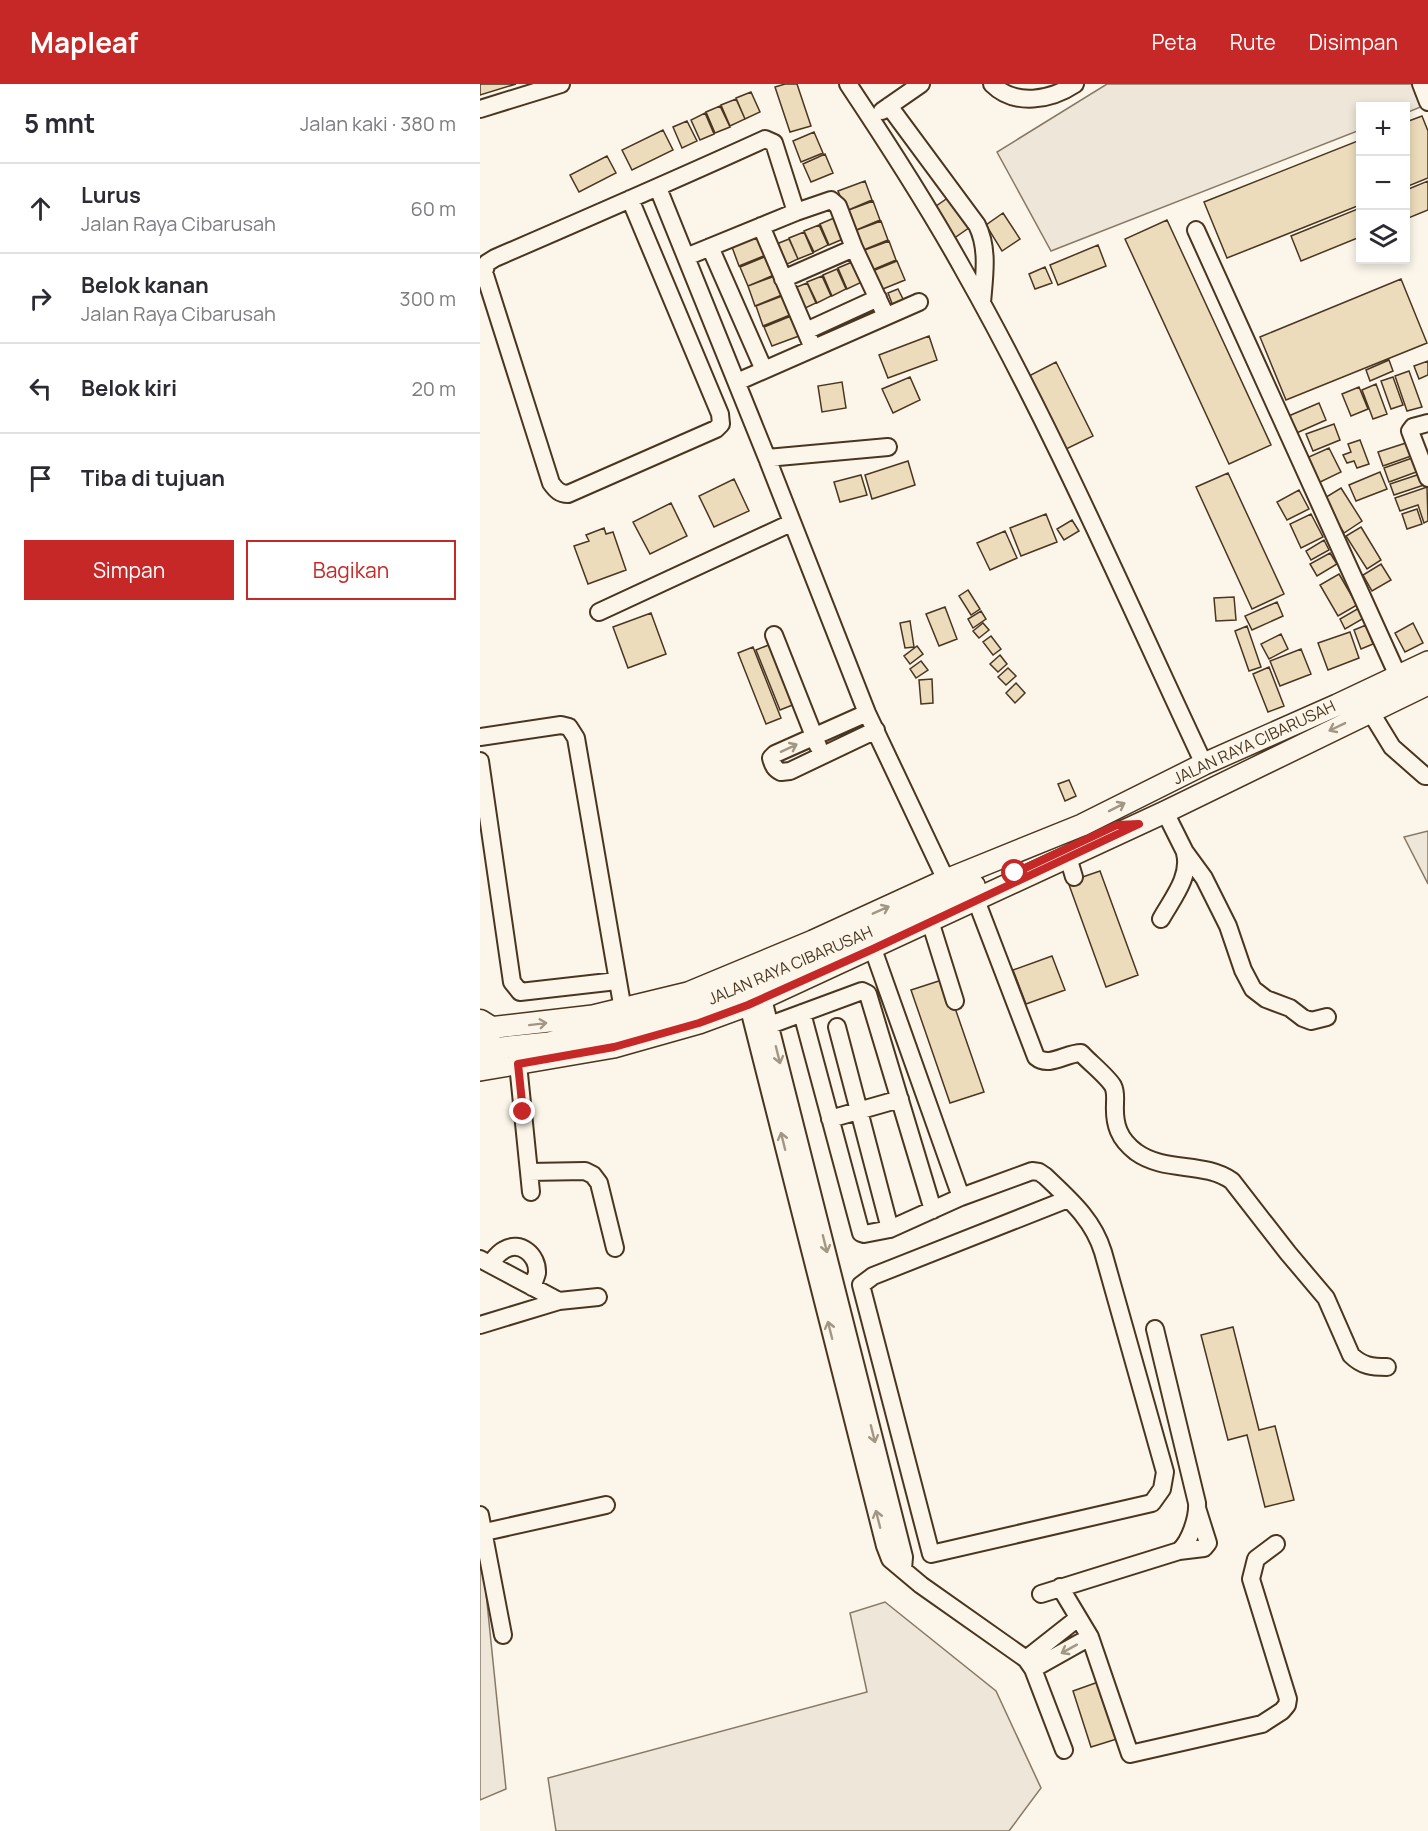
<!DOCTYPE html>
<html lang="id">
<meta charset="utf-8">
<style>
body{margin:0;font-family:Manrope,sans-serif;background:#f7f7f7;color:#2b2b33}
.controls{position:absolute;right:18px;top:18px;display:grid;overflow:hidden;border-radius:0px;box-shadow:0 3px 9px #0003}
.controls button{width:54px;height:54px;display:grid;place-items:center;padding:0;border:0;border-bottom:2px solid #e1e1e2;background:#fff;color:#2b2b33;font:30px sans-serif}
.stop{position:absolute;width:18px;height:18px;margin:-14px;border:4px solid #c62828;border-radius:50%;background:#fff}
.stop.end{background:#c62828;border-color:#fff;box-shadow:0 2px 6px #0008}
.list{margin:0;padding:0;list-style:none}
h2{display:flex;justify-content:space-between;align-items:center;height:78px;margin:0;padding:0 24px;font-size:26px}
h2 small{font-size:20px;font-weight:400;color:#7c7c81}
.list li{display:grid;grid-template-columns:39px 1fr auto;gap:18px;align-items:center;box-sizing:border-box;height:90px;padding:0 24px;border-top:2px solid #e1e1e2}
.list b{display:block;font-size:22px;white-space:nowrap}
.list p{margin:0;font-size:20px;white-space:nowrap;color:#7c7c81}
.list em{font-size:20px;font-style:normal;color:#7c7c81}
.actions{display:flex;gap:12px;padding:18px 24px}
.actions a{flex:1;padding:14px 0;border:2px solid #c62828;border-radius:0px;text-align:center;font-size:21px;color:#c62828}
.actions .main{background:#c62828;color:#fff}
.icon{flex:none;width:33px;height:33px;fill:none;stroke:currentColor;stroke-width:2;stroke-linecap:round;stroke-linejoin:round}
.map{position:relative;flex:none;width:948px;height:1747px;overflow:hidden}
header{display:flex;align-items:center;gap:36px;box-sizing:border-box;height:84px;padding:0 30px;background:#c62828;color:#fff}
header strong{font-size:28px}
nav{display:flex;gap:33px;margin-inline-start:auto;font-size:21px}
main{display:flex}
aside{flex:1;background:#fff}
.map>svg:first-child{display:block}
</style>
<header>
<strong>Mapleaf</strong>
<nav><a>Peta</a><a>Rute</a><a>Disimpan</a></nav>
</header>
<main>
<aside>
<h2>5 mnt<small>Jalan kaki · 380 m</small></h2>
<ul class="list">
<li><svg class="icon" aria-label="ahead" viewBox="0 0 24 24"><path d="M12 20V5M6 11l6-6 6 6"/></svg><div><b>Lurus</b><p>Jalan Raya Cibarusah</p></div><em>60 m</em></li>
<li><svg class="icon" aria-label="right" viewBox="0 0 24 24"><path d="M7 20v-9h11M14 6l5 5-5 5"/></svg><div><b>Belok kanan</b><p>Jalan Raya Cibarusah</p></div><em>300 m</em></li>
<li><svg class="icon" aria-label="left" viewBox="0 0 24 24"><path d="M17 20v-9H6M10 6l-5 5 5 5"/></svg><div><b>Belok kiri</b></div><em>20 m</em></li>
<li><svg class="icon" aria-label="arrive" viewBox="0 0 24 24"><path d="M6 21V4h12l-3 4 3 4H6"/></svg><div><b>Tiba di tujuan</b></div></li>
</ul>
<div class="actions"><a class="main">Simpan</a><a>Bagikan</a></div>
</aside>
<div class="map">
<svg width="948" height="1747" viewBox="0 0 948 1747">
<rect width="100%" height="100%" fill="#fbf6e9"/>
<!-- green -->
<path fill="#ede6d9" stroke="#887966" stroke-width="1.5" d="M627,0h317l4,20 -22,9v-7h-46v24l-309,121 -54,-99z
M948,747v53l-24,-47z
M0,1481l5,18 21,206 -26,11z
M405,1518l111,89 45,97 -32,43h-453l-8,-53 319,-86 -17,-79z"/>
<!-- building -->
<path fill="#ecdcbc" stroke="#4a3520" stroke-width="1.5" d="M0,0h36l-36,11z
M305,0h12l14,42 -21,6 -15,-45z
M271,8l9,20 -15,7 -9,-21z
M256,15l9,20 -15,7 -9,-21z
M240,22l10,21 -15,6 -9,-21z
M225,29l9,21 -14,6 -9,-20z
M942,32l6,15v47l-22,9v-65z
M207,37l10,20 -15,7 -9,-21z
M183,46l10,20 -41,20 -10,-20z
M334,48l9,21 -22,9 -8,-21z
M880,56v65l-133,53 -23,-56z
M345,70l8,19 -22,9 -8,-18z
M127,72l9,17 -37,19 -9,-17z
M385,97l7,19 -26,11 -8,-20z
M948,97v29l-22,9v-29z
M472,111l21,30 -23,16 -21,-30z
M393,117l7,19 -26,11 -8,-20z
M880,124v29l-59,24 -10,-25z
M523,129l17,26 -18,12 -16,-26z
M354,134l9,21 -14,6 -9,-21z
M687,136l104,225 -42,19 -104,-225z
M401,137l7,19 -27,11 -7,-20z
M339,141l9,20 -14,7 -10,-21z
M324,148l9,21 -15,6 -9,-21z
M279,152l7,19 -27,11 -7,-19z
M309,155l9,20 -15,7 -9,-21z
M409,157l7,19 -26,11 -8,-20z
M618,161l8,21 -48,19 -8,-20z
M287,172l7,19 -26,11 -8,-19z
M417,177l8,19 -27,11 -8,-19z
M372,178l10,20 -15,7 -9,-21z
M565,183l7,16 -17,6 -6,-15z
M357,185l9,20 -14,7 -9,-21z
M295,192l7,19 -27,11 -7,-20z
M342,192l9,20 -14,7 -10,-21z
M921,195l26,64 -141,57 -26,-63z
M327,199l9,20 -15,7 -9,-21z
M418,205l6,12 -11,5 -5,-13z
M302,212l8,19 -27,11 -7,-20z
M311,232l8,20 -27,10 -8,-19z
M449,252l8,24 -49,18 -9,-23z
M909,276l4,11 -23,10 -4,-11z
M948,277v14l-9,4 -5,-13z
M576,278l37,74 -31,15 -37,-73z
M929,287l13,36 -15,4 -12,-35z
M430,293l10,23 -27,13 -11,-24z
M913,293l10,28 -12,4 -10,-28z
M362,298l4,26 -24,4 -4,-26z
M896,300l11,30 -14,5 -11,-29z
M879,303l9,22 -17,7 -9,-22z
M839,319l7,17 -34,15 -8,-17z
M854,340l6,16 -27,11 -7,-17z
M880,356l9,24 -12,4 -3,-7 -7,2 -4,-8 8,-3 -3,-8z
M929,358l5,13 -31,11 -5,-14z
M849,364l12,24 -27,13 -12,-25z
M935,373l4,14 -30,11 -5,-14z
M428,377l7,24 -43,14 -7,-24z
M900,388l7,17 -31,12 -7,-16z
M748,389l56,121 -32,15 -56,-122z
M940,390l4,11 -30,10 -4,-11z
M381,391l6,20 -27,7 -6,-20z
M254,395l15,32 -35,16 -15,-31z
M947,403l1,34 -4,2 -6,-18 -18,6 -5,-13z
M861,404l21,33 -18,12 -21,-34z
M819,406l10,19 -22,11 -10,-18z
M191,419l16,33 -37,18 -17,-32z
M937,425l5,15 -15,5 -5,-15z
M566,430l11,28 -36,14 -11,-28z
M831,430l12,23 -22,11 -11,-24z
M592,436l7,11 -15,9 -7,-11z
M881,443l20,33 -14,9 -21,-33z
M124,444l2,6 7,-2 13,38 -38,14 -14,-38 15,-5 -3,-6z
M525,447l12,27 -27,12 -13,-27z
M844,456l5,10 -18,10 -5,-9z
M850,469l7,11 -20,12 -7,-12z
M901,480l10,16 -19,11 -9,-16z
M859,490l18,31 -19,11 -18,-31z
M488,506l12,19 -9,6 -12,-19z
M754,513l2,23 -20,1 -2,-23z
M797,518l6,14 -31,14 -7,-14z
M465,523l12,32 -18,7 -13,-32z
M879,524l5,10 -19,11 -5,-10z
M501,527l5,8 -13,9 -5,-9z
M171,529l15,41 -38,14 -15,-41z
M430,537l4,26 -9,1 -5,-25z
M503,539l6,7 -10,8 -6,-7z
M933,539l10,20 -18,9 -10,-19z
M886,541l7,19 -12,5 -7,-19z
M767,542l14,41 -12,4 -14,-40z
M870,548l9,26 -31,12 -10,-27z
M801,550l7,15 -19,10 -8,-15z
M511,552l10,13 -8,6 -10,-13z
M291,560l24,60 -15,6 -24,-60z
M437,562l6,8 -13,10 -6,-8z
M273,563l28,71 -15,6 -28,-71z
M821,565l10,25 -31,12 -10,-25z
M520,571l7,9 -9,8 -8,-8z
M441,577l7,9 -12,8 -6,-9z
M789,583l15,39 -16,6 -15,-38z
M528,584l8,8 -10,9 -8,-8z
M452,595l1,24 -12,1 -2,-24z
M536,599l9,10 -10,10 -9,-10z
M589,696l7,16 -11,5 -7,-17z
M620,787l38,104 -32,12 -38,-105z
M572,872l13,34 -39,14 -13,-34z
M465,895l39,113 -34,11 -39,-113z
M753,1243l26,103 16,-4 19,74 -29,7 -18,-72 -19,5 -27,-105z
M621,1597l19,57 -29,9 -18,-56z"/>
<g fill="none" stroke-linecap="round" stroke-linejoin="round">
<!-- minor casing -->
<g stroke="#4a3520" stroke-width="20">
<path id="minor" d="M368,0c40,60 80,122 115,185 90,159 163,329 241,495
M512,0c23,23 59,16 83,0
M941,0l7,18
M409,22l88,119c12,24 7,52 5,78
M0,25l81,-25
M402,27l39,-27
M178,104l109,270 100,255 79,167
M150,115l90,215 1,10 -5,5 -148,65c-8,0 -12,-4 -17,-11l-67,-211 3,-9 8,-5c90,-39 180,-78 270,-119l9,4 22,69
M281,142l52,122
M716,146l202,446
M230,163l54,123
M206,173l110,-45 35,-12 7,6 16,42 32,68
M303,195l71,-31
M326,247l72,-33
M257,298l182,-80
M948,339l-15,4 -3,4 18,47
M287,374l121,-11
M119,528l192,-89
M294,551l44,111
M890,627l22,36 33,29h3
M387,629l-92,41 -4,4c2,8 4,11 10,14l9,-1 86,-41
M0,653l81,-12 8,2 7,11 47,272
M0,677l32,221 8,10 97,-11
M685,728l20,40 19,26 24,48 15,44 10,19 13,10 24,9 13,10 8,3 16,-4
M588,773l6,20
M496,816l60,157c13,11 30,-4 45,-4 8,9 26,23 32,33 3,6 2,12 2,18 -1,21 4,35 21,48 29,21 68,9 96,29l56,72 38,45 25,57c11,11 21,12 36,12
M681,835c11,-20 30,-42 24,-66
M450,837l25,80
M393,865l88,248
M283,915l141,558 -1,12
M268,921l137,541 5,13 31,26 105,74 7,10 31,81
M322,929l59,220 3,1 26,-5 71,-32 71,-26 7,1 6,4c24,23 48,43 58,76l62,220 -3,17 -10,14 -221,51 -70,-269 12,-9 195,-77
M290,941l92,-34 6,3 65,216
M357,943l53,202
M38,980l13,128
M350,1035l70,-20
M49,1088l56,-1 8,4 6,8 16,65
M0,1175l79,42 39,-4
M10,1180c4,-5 8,-11 14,-14 16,-10 34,5 33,23 -1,4 -3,9 -5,14
M0,1241l79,-24
M0,1431l23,120
M5,1448l121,-27
M699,1467l25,-3 4,-5 -11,-35
M580,1503l30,50 40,117 132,-30 20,-13 5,-6 1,-6 -37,-120 5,-20 20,-15
M561,1510l138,-43c11,-9 19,-34 18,-48l-42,-174
M546,1575l52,-41
M553,1585l57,-32"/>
</g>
<!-- major casing -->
<g stroke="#4a3520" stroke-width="24">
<path id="major" d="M0,945l113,-13 95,-23 125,-52 133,-61 136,-55 122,-61 133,-59 91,-43
M0,966l69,-7 59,-14 85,-23 60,-21 221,-100
M0,986l134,-23 85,-24 49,-18 417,-193 263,-128"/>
</g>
<!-- highway casing -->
<g stroke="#4a3520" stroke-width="27">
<path id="highway" d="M0,938l11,7"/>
</g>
<!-- minor -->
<use href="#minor" stroke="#fbf6e9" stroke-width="16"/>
<!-- major -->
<use href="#major" stroke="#fbf6e9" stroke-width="21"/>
<!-- highway -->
<use href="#highway" stroke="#fbf6e9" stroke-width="24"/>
</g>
<!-- one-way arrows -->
<defs><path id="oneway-shaft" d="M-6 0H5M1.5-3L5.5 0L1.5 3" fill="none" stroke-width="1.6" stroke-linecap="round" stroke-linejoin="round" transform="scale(1.5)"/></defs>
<g stroke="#a29684">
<use href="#oneway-shaft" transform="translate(857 643) rotate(154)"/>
<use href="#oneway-shaft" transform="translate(309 664) rotate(-25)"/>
<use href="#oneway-shaft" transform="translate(637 723) rotate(-27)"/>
<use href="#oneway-shaft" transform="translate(401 826) rotate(-24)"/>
<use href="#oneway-shaft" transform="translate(58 940) rotate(-7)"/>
<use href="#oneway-shaft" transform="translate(298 971) rotate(76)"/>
<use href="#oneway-shaft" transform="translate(303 1057) rotate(-104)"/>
<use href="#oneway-shaft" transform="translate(345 1160) rotate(76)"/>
<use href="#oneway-shaft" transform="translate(350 1246) rotate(-104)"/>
<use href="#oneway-shaft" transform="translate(393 1350) rotate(76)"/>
<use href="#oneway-shaft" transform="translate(398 1435) rotate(-104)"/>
<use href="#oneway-shaft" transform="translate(589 1565) rotate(151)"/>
</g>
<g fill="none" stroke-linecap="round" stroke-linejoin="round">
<!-- route -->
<path stroke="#c62828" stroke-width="8" d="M43,1028l-5,-48 96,-17 85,-24 49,-18 125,-56 266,-125 -22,1 -102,48"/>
</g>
<g text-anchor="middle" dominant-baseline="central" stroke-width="4.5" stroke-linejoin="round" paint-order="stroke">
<!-- street labels -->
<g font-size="16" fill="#4a3520" stroke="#fbf6e9">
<text transform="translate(774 658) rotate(-25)">JALAN RAYA CIBARUSAH</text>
<text transform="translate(310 881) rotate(-23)">JALAN RAYA CIBARUSAH</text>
</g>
</g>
</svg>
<div class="controls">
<button>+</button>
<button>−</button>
<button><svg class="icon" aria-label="layers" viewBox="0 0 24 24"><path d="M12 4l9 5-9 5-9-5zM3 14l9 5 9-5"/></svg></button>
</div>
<div class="stop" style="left:535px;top:789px"></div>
<div class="stop end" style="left:43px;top:1028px"></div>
</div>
</main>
